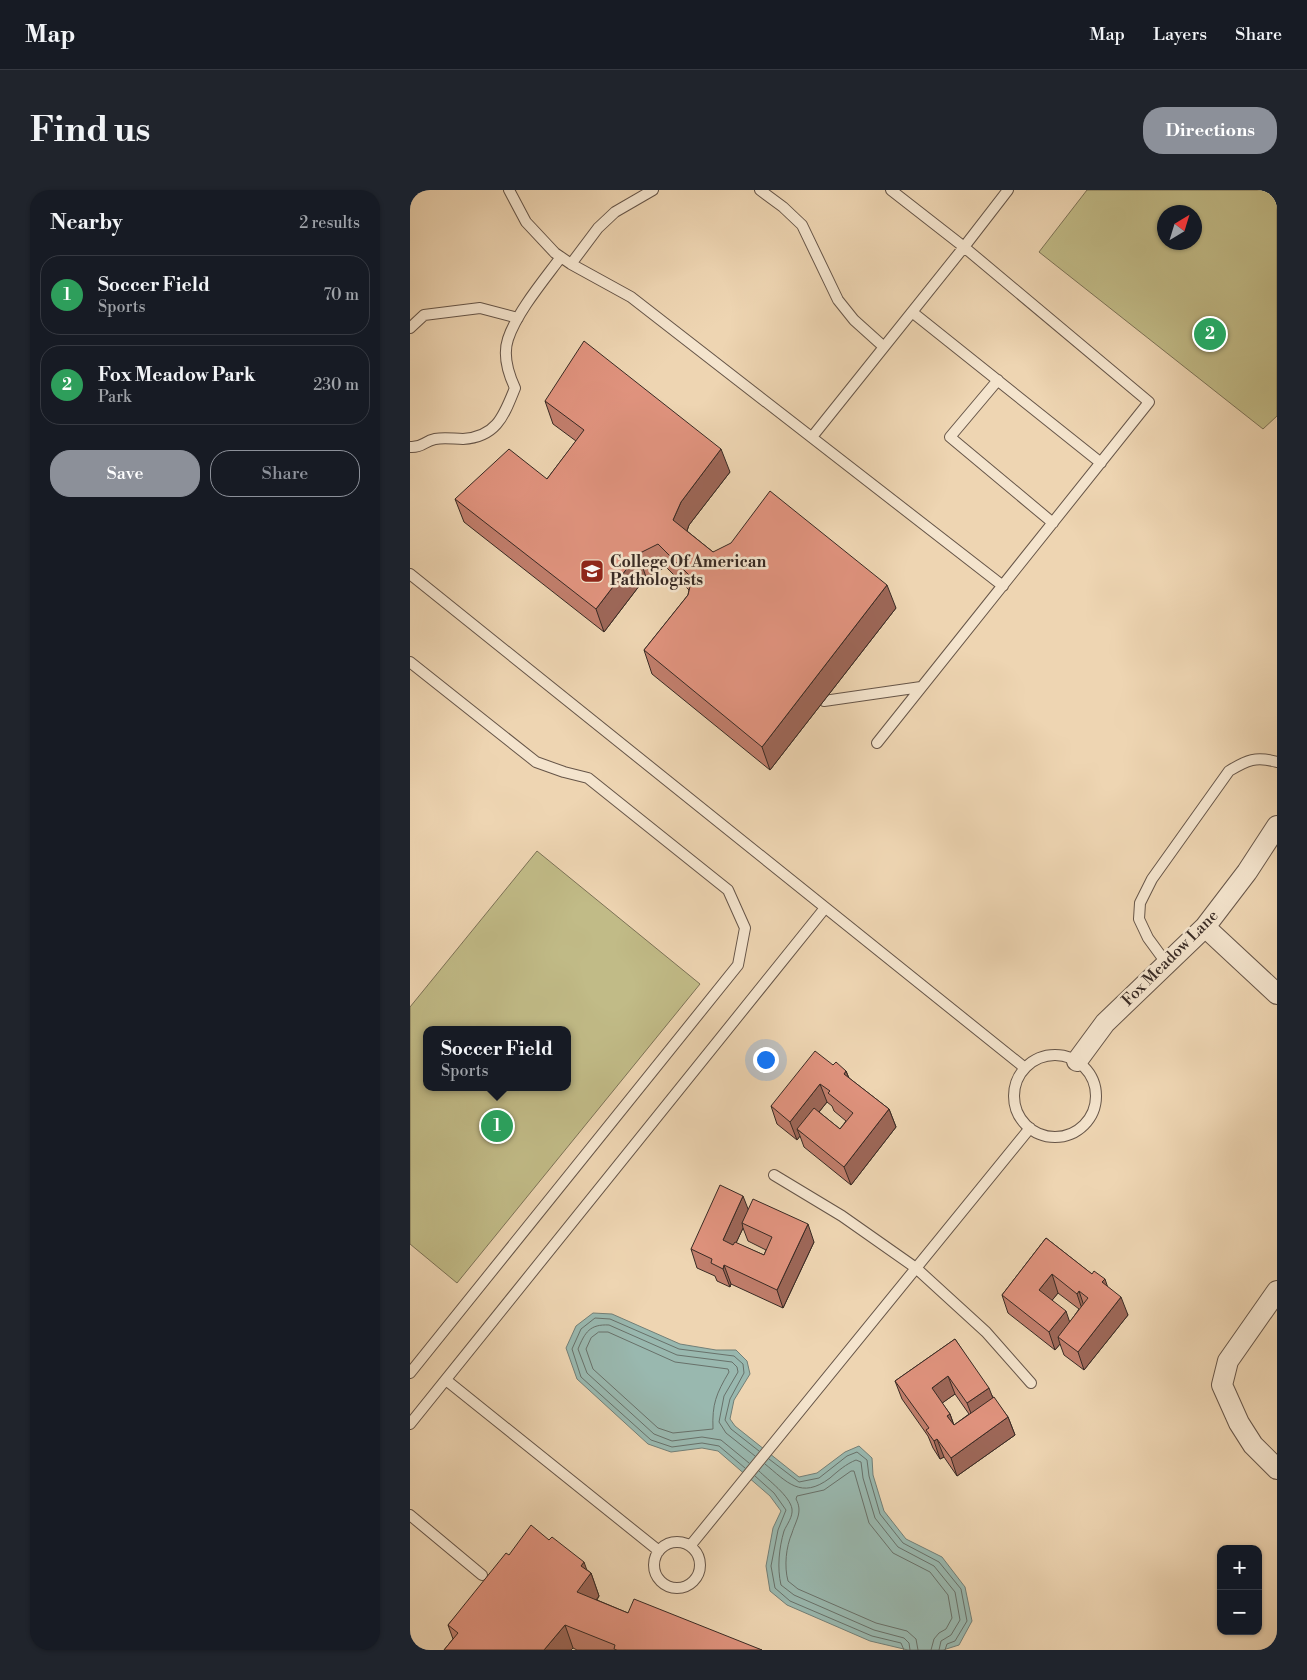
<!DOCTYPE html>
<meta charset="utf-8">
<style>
body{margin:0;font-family:"Libre Bodoni",serif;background:#20242c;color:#f1f3f6}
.controls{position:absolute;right:15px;bottom:15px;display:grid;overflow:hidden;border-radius:10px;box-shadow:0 1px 4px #0004}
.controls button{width:45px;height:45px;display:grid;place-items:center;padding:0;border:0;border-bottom:1px solid #363941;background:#171b24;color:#f1f3f6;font:25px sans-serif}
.compass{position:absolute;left:747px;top:15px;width:45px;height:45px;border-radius:50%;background:#171b24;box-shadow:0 1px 4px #0004;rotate:38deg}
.you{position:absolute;left:355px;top:869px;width:18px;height:18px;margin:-12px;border:4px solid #fff;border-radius:50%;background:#1a73e8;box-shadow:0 0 0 8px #1a73e833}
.badge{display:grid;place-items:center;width:32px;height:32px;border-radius:50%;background:#8c9099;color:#fff;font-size:16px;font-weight:700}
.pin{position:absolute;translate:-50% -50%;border:2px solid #fff;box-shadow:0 1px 5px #0006}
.popup{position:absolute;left:13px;top:836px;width:148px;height:65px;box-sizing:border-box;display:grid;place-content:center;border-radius:10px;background:#171b24;filter:drop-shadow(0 1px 4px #0005);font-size:16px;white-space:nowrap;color:#9ea1a6}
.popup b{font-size:19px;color:#f1f3f6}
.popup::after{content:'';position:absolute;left:50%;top:100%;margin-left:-10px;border:10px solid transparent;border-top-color:#171b24}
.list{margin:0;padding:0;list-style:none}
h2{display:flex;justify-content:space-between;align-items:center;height:65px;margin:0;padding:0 20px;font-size:21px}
h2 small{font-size:16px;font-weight:400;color:#9ea1a6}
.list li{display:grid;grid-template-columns:32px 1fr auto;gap:15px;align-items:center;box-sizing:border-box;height:80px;margin:0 10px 10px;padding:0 10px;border:1px solid #363941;border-radius:20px}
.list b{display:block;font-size:19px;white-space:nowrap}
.list p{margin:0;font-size:16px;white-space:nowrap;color:#9ea1a6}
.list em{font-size:16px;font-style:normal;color:#9ea1a6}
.actions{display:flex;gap:10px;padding:15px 20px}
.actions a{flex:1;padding:11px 0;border:1px solid #8c9099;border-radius:20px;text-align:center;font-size:18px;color:#8c9099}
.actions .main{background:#8c9099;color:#fff}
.map{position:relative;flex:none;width:867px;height:1460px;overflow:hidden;border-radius:20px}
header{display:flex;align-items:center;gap:30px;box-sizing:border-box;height:70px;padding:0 25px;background:#171b24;border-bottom:1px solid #363941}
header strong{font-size:24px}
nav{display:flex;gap:28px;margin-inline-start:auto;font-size:18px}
.intro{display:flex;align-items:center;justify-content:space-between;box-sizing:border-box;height:120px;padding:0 30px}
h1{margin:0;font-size:35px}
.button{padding:12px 22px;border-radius:20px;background:#8c9099;color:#fff;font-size:18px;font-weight:700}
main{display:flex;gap:30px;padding:0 30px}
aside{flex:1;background:#171b24;border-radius:20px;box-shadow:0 1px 4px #0004}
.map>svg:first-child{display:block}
</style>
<header>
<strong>Map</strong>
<nav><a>Map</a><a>Layers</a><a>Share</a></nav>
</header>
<div class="intro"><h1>Find us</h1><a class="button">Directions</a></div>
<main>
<aside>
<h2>Nearby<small>2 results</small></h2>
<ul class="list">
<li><span class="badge" style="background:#2e9e5b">1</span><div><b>Soccer Field</b><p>Sports</p></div><em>70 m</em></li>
<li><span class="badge" style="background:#2e9e5b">2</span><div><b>Fox Meadow Park</b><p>Park</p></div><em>230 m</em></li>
</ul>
<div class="actions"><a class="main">Save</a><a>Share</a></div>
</aside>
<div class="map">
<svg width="867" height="1460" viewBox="0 0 867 1460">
<rect width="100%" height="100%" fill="#eed5b2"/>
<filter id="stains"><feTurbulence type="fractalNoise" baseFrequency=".004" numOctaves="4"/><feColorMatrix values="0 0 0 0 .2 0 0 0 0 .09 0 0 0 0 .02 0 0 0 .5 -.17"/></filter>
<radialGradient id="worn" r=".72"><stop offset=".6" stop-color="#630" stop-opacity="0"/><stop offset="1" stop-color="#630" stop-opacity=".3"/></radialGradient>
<!-- green -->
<path fill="#c1bb87" stroke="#7c7256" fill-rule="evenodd" d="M677,0h190v226l-14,13 -224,-177zM754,22h30v30h-30z
M127,661l163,133 -243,299 -47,-39v-237zM17,840h140v57h-140z"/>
<!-- water -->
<path fill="#99b8af" stroke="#727f77" d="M183,1123l19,1 68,30 36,6h20l11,11 3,13 -16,26 -4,19 5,7 64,51 18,-4 28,-21 14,-6 13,12 1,17 11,36 22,28 36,18 23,30 7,34 -13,24 -16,5h-35l-38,-9 -83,-36 -17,-14 -4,-25 7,-38 8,-17 -11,-15 -52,-45 -16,-3 -31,4 -23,-8 -71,-65 -11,-31 10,-22z"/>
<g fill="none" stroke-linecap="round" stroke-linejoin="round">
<!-- shore -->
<path stroke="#68716a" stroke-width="1" d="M189,1142h9l67,30 53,7 1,3c-13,22 -17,32 -16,57l-40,4 -15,-5 -65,-59 -7,-20 5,-11z
M359,1269l30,23 20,-4 28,-22 10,-4 10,8 2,16 11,38 23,29 36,19 22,27 6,32 -12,20 -8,3 -2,6
M339,1273l-28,-23 -19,-3 -30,4 -18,-7 -67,-61 -9,-24c7,-17 12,-25 31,-24l68,30 55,7 5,5 1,5 -14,24 -5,26 7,11 29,23
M355,1274c22,18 36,36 65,14 8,-7 16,-14 26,-18l5,2 2,16 12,40 23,29 36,19 21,26 5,28 -9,15 -10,6 -2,9
M335,1278l-26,-22 -17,-3 -30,4 -21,-7 -70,-63 -9,-28 9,-20 14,-11 15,1 69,30 55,7 9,8 1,9 -14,26 -5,21 6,9 28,22
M349,1281c9,9 31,25 33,38 1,8 -5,15 -8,22 -5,17 -7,37 -3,54l13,10 80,35 30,8 5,5 1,7
M345,1286l19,17 12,17 -8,20 -7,36 4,22 15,13 82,35 29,7 3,7
M508,1460l-2,-11 -9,-8 -31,-8 -78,-34 -10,-8c-4,-15 -2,-34 4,-48 4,-13 11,-21 4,-34l1,-3 27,-6 27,-19h3l15,52 24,30 37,19 18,23 4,23 -6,11 -7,4 -5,6 -3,11"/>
<!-- service casing -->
<g stroke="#665548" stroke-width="12">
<path id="service" d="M99,0l17,32 29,31 16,11 60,33 372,289
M350,0l23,17 19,18 36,75 16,20 30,27
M161,74l27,-36 17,-16 38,-22
M502,122l189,151
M0,138l14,-13 56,-7 38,10
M588,190l-48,57 103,86
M402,247l152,-190 -73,-57
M0,257c13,1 14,-6 25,-8 10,-2 19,0 28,0 34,-2 41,-24 52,-51 -7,-15 -12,-34 -7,-49 9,-27 36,-59 53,-82
M0,384l615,494
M0,472l126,100 28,10 24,6 140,112 17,38 -7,37 -328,408
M414,511l97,-14
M467,553l272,-341 -185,-155 44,-57
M757,774l-19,-26 -9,-19 1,-16 12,-24 77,-108c18,-11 27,-15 48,-9
M604 906a41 41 0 1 1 82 0a41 41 0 1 1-82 0Z
M364,985l68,41 74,52 70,64 45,51
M36,1190l213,171
M0,1234l415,-516
M0,1325l72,60
M244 1375a23 23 0 1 1 46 0a23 23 0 1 1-46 0Z
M280,1356l340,-418"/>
</g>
<!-- minor casing -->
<g stroke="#665548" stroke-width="22">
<path id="minor" d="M795,737l72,67
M667,871l28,-38 100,-96 42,-55 30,-46
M867,1101l-49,70 -6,24 17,38 14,22 24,24"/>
</g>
<!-- service -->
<use href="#service" stroke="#f4e4cd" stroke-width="10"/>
<!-- minor -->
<use href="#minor" stroke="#f4e4cd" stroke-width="20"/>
</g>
<!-- wall -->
<path fill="#c17e6c" stroke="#382a24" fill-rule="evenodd" d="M135,211l185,71 -41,53 -2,6 26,21 183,56 -126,162 -118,-96 -8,-24 44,-55 1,-5 -23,-23 -20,10 -42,55 -140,-110 -9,-23 92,-20 29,-38 -23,-17z
M423,875l13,6 3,7 40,31 7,18 -45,58 -47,-38 -4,-11 -3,4 -20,-16 -6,-18zM417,912l5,4 2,5 12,10 -6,8 -21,-17z
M338,1019l66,33 -31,66 -52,-24 -1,3 -13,-6 -2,-5 -18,-8 -6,-19zM333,1038l5,13 18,9 -2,5 -28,-12z
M636,1048l61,48 21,29 -44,55 -20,-15 -4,-11 -5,6 -47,-37 -6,-18zM648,1103l21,16 -9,13 -18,-22z
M545,1149l38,58 15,20 7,18 -58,41 -13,-19 -4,2 -7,-11 -5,-12 -26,-37 -7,-18zM545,1204l14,20 -15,11 -4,-11 -8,-11z
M139,1350l42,33 8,23 -2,4 31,13 134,37h-185l-4,-2 -2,2h-127l9,-11 -5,-14 61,-70z"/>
<!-- shaded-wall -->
<path fill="#9d6758" stroke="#382a24" d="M311,259l9,23 -41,53 -7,19 -9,-24 8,-18z
M228,364l8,23 -42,55 -8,-23z
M477,395l9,23 -126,162 -8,-23z
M436,881l7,18 -9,-15z
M410,894l7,18 -25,31 -5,-4 3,7 -3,4 -7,-18z
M479,919l7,18 -45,58 -7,-18z
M333,1006l7,18 -8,9 1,5 -14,30 -6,-18z
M398,1034l6,18 -31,66 -6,-18z
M314,1075l7,19 -1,3 -7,-18z
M642,1084l6,19 -12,15 -7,-18z
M695,1089l6,18 -9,-15z
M669,1101l6,18 -2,3 -6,-18z
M711,1107l7,18 -44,55 -6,-18z
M656,1121l6,18 -14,8 2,7 -5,6 -6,-18z
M538,1186l7,18 -17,12 -6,-18z
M579,1198l7,18 -22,15 -7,-18z
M540,1224l6,18 -9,-16z
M598,1227l7,18 -58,41 -6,-18z
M527,1249l7,18 -4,2 -6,-18z
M174,1372l5,14 2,-3 8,23 -14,19 -8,-23 4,-26z
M155,1435l8,23 -2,2h-27z"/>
<!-- building -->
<path fill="#e0937e" stroke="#382a24" d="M174,151l137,108 -40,53 -8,18 40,32 18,-9 39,-52 117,94 -125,162 -118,-97 44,-55 4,-17 -34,-34 -20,10 -42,55 -141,-110 54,-50 38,30 37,-49 -39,-29z
M405,861l18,14 3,-3 10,9 -2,3 45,35 -45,58 -47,-38 17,-21 26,21 13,-16 -25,-20 2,-2 -10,-7 -30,38 -19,-16z
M310,995l23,11 -20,44 10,5 2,-3 29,13 8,-18 -30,-14 11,-24 55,25 -31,66 -53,-25 -1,4 -12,-6 1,-4 -21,-10z
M636,1048l46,36 2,-3 11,8 -3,3 19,15 -43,55 -20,-15 30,-39 -9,-7 -2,3 -25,-20 -13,16 27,21 -17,21 -47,-37z
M545,1149l34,49 -22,15 -19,-27 -16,12 18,26 -3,2 7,9 40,-28 14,20 -57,41 -14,-19 -3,2 -8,-11 3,-2 -34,-47z
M121,1335l18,15 3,-3 32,25 -3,4 10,7 -14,19 51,21 6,-14 128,51h-145l-3,-1 1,-4 -50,-20 -21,25h-100l14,-17 -10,-8 58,-72 3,2z"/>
<!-- icons -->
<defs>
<g id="university-square" transform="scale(1.25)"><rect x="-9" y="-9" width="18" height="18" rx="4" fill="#8f2418" stroke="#f4e4cd"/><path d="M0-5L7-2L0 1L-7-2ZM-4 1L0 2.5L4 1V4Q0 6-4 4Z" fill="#fff"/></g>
</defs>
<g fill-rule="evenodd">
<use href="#university-square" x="182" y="381"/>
</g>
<g text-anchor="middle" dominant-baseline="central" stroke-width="5" stroke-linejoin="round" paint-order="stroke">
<!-- poi labels -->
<g font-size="16" font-weight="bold" fill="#382a24" stroke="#f4e4cd" text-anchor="start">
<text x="200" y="372">College Of American<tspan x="200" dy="18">Pathologists</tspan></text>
</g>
<!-- street labels -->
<g font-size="16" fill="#382a24" stroke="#f4e4cd">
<text transform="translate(760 768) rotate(-45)">Fox Meadow Lane</text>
</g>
</g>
<rect width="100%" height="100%" filter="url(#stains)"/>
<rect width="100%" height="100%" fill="url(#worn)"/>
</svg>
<div class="controls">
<button>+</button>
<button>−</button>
</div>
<svg class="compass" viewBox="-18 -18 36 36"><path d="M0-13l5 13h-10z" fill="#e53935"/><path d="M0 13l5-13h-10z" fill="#9ea1a6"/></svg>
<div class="you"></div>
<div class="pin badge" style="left:87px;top:936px;background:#2e9e5b">1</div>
<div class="popup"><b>Soccer Field</b>Sports</div>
<div class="pin badge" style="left:800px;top:144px;background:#2e9e5b">2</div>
</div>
</main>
